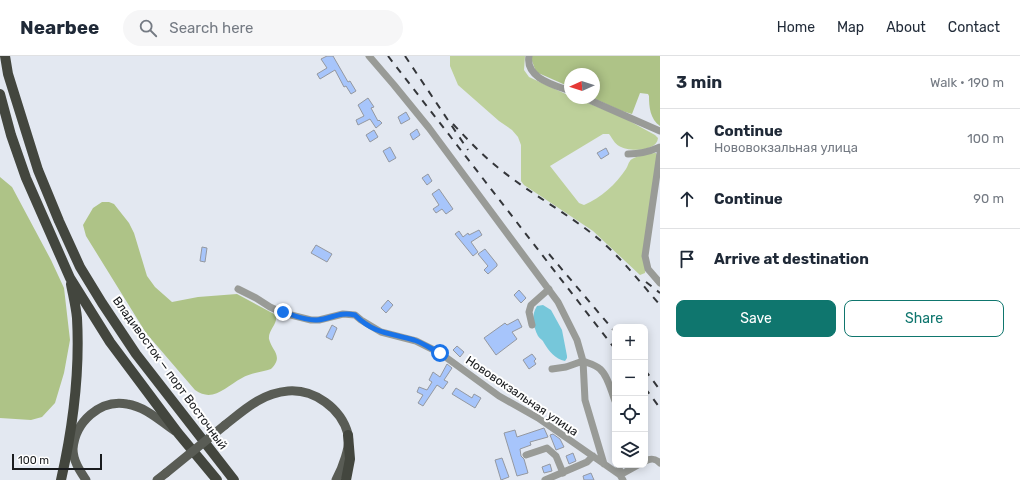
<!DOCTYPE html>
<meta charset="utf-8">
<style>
body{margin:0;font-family:Rubik,sans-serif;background:#f6f6f7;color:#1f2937}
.controls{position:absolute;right:12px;bottom:12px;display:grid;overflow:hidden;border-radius:8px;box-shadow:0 2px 10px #0003}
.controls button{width:36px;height:36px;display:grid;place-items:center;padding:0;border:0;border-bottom:1px solid #e0e1e3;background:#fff;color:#1f2937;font:20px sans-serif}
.compass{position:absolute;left:564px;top:12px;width:36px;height:36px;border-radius:50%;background:#fff;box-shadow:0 2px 10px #0003;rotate:267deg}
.scale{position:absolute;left:12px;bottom:10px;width:90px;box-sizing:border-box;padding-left:4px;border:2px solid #191b1e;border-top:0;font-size:11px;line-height:14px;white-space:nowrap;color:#191b1e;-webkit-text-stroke:3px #fff;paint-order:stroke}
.stop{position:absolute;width:12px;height:12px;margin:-9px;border:3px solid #1a73e8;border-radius:50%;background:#fff}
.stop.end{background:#1a73e8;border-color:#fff;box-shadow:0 1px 4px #0008}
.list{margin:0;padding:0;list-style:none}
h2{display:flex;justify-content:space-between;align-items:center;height:52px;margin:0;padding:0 16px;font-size:17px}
h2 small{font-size:13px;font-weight:400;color:#747a83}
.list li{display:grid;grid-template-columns:26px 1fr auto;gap:12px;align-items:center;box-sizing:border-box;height:60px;padding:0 16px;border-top:1px solid #e0e1e3}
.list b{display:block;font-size:15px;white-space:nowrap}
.list p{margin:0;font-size:13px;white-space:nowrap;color:#747a83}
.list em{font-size:13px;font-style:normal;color:#747a83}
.actions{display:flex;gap:8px;padding:12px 16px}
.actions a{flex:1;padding:9px 0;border:1px solid #0f766e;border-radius:8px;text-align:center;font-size:14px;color:#0f766e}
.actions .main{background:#0f766e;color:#fff}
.icon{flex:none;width:22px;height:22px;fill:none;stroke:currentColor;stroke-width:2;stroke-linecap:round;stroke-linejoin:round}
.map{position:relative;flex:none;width:660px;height:424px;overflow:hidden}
header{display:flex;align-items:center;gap:24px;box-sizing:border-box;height:56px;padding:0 20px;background:#fff;border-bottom:1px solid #e0e1e3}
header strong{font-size:19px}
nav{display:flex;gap:22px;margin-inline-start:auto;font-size:14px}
.search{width:280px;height:36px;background:#f6f6f7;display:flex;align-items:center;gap:10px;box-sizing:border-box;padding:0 14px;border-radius:22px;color:#747a83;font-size:15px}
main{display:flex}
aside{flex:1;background:#fff}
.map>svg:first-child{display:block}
</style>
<header>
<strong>Nearbee</strong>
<div class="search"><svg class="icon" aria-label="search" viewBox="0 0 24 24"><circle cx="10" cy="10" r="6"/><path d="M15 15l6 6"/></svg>Search here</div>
<nav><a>Home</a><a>Map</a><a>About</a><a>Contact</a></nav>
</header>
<main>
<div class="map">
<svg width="660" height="424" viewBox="0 0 660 424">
<rect width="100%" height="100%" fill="#e3e8f1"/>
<!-- green -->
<path fill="#bdd09a" d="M450,0h75l-1,14 5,7 41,19v2h6l48,20 31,17 3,3c-1,14 -30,14 -39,8 -4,-2 -7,-8 -10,-12h-6l-53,32 29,37 5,2c17,-7 32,-21 42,-36 2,-3 2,-6 4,-8 3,-5 21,-8 26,-8l1,2 -12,118 -5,2 -47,-44 -69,-46 -3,-4v-36l-3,-8 -6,-7 -13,-9 -41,-36 -8,-19z"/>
<!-- forest -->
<path fill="#aec387" d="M532,0h128v70c-10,-7 -11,-19 -11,-30l-1,-2 -8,-1 -8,21 -10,-3 -29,-13 1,-24h-24v13l-34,-15 -4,-11z
M0,121l12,10 39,73 13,28 6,52 -6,33 -9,30 -13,14 -11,3 -31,-2z
M102,146h7l5,2 15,19 5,10 13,43 8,11 17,15 26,-5 39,-3 39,21c2,9 -8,15 -7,24 3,12 15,17 2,30 -9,3 -21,4 -29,9 -17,9 -29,25 -47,12l-49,-57 -60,-97 -3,-11 10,-17z"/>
<!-- water -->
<path fill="#76c7da" d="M543,249l8,5 11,20 5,26v2l-2,3c-10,-2 -16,-10 -21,-18 -1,-3 -4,-4 -6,-7 -5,-10 -7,-21 -1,-30z"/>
<!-- building -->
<path fill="#a7c5fb" stroke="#9498a0" d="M327,0h6l15,26 2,-1 6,10 -5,3 -5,-8 -2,1 -9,-17 -15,9 -3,-5 10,-6 -6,-9z
M368,42l6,9 -3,1 7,13 1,-1 3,3 -6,5 -6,-9 -12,6 -2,-5 8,-4 -6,-11z
M406,56l4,7 -9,5 -3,-7z
M417,73l3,6 -7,5 -3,-6z
M374,74l4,7 -8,5 -4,-7z
M390,91l6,11 -7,4 -6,-11z
M606,92l3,6 -8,5 -4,-6z
M428,118l4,7 -5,4 -5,-7z
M439,133l14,20 -7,5 -4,-5 -6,4 -3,-4 6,-4 -7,-11z
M479,174l3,5 -11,7 7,10 -5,4 -18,-22 4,-3 4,6 5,-4 1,2z
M316,189l16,9 -5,8 -16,-9z
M202,191l5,1 -2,14 -5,-1z
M485,193l12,15v2l-9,8 -4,-4 4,-4 -10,-12z
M519,234l7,8 -5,5 -7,-8z
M388,244l5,5 -7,8 -5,-5z
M518,263l4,8 -10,5 5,7 -21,16 -12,-17 21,-15 2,2z
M332,269l5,3 -5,12 -6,-3z
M457,290l7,6 -4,5 -7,-7z
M532,298l4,5 -2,2 2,3 -7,5 -6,-9z
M447,308l5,4 -8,12 4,2 -5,7 -6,-4 -14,21 -5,-3 5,-8 -6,-3 2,-5 8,3 5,-8 -3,-2 4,-8 7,5z
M456,332l16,10 2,-4 7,4 -6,10 -23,-14z
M544,372l4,9 -18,5 1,3 -11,4 1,7 3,3 4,14 -11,3 -13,-43 11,-3 2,7z
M553,378l7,5 4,8 -8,3 -6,-15z
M573,397l3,8 -7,3 -3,-8z
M502,402l7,19 -8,3 -6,-20z
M550,408l2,7 -8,2 -2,-6z
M591,417l3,7h-10l-1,-4z"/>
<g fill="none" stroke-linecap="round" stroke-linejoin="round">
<!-- minor -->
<path stroke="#999b97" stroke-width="7" d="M369,0l25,29 35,43 129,174 19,38 6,21 2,39 19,64
M529,0c-4,22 25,29 41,35
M585,42l75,33
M660,97l-15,103 3,13 12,14
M628,98c12,0 21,-2 32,-7
M238,233l18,9 14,9 13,6 28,7h8l24,-6 12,1 6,5 20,12 35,9 24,12 59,43 39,22 82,57 3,5
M532,269l-3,-13 2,-7 18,-16
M552,313l14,-2 17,-6c5,2 13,4 17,8 8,7 11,22 15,32
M526,399l21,-7 9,8 7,17
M645,405c6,-3 10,-3 15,2
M619,409l1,10 18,-10
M545,424l42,-18 6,-6"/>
<!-- major -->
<path stroke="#595c55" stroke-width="9" d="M225,369c19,-15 37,-32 63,-34 26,-2 53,17 60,43 3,12 -6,35 -12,46
M86,424c-6,-9 -13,-19 -13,-31 2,-27 27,-50 54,-45 19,3 33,17 48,27
M157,424l9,-7"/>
<!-- highway -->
<path stroke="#43463e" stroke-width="10" d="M5,0l3,18 30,96 21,51 21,46 22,36 34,51 98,126
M0,38l11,41 15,43 44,100 40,64 68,91 39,47
M61,424c12,-53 19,-108 16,-162 -1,-11 -4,-23 -6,-34
M346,424l4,-21 -2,-24"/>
<!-- rail -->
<path stroke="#34363a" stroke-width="2" stroke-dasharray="7 7" stroke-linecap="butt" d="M388,0l227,293
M405,0l63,94
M453,68c15,16 30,32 48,46 30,24 64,42 94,66 25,20 44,45 65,69
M549,198l66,78
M646,226l14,11
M645,314l15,20
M645,332l15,20"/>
<!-- major-bridge -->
<path stroke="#595c55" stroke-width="9" d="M166,417l59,-48"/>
</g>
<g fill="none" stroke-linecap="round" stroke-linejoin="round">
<!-- route -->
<path stroke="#1a73e8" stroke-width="5" d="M283,256c10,3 23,9 34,8 15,-1 22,-9 38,-5 19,19 35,18 59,25 9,3 17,9 26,13"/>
</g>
<g text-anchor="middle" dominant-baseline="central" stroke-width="4" stroke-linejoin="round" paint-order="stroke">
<!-- street labels -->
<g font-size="12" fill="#191b1e" stroke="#fff">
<text transform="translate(170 317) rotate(54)">Владивосток — порт Восточный</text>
<text transform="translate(522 340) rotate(34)">Нововокзальная улица</text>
</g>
</g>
</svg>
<div class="controls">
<button>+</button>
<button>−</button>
<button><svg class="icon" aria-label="locate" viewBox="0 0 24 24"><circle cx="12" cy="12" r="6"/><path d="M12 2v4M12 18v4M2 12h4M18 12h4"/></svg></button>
<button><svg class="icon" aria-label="layers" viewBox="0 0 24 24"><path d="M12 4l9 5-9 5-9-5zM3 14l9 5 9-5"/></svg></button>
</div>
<svg class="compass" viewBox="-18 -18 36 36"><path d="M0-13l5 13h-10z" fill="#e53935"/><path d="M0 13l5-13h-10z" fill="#747a83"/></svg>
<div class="scale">100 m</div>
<div class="stop" style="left:440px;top:297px"></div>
<div class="stop end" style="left:283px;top:256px"></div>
</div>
<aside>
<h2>3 min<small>Walk · 190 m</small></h2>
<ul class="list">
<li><svg class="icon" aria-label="ahead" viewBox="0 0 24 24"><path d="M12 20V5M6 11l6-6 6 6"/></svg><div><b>Continue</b><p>Нововокзальная улица</p></div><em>100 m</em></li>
<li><svg class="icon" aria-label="ahead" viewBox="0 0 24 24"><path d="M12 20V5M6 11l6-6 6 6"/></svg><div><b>Continue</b></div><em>90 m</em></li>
<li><svg class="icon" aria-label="arrive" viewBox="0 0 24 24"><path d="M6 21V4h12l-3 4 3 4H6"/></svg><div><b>Arrive at destination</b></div></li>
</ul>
<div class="actions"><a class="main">Save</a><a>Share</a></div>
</aside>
</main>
